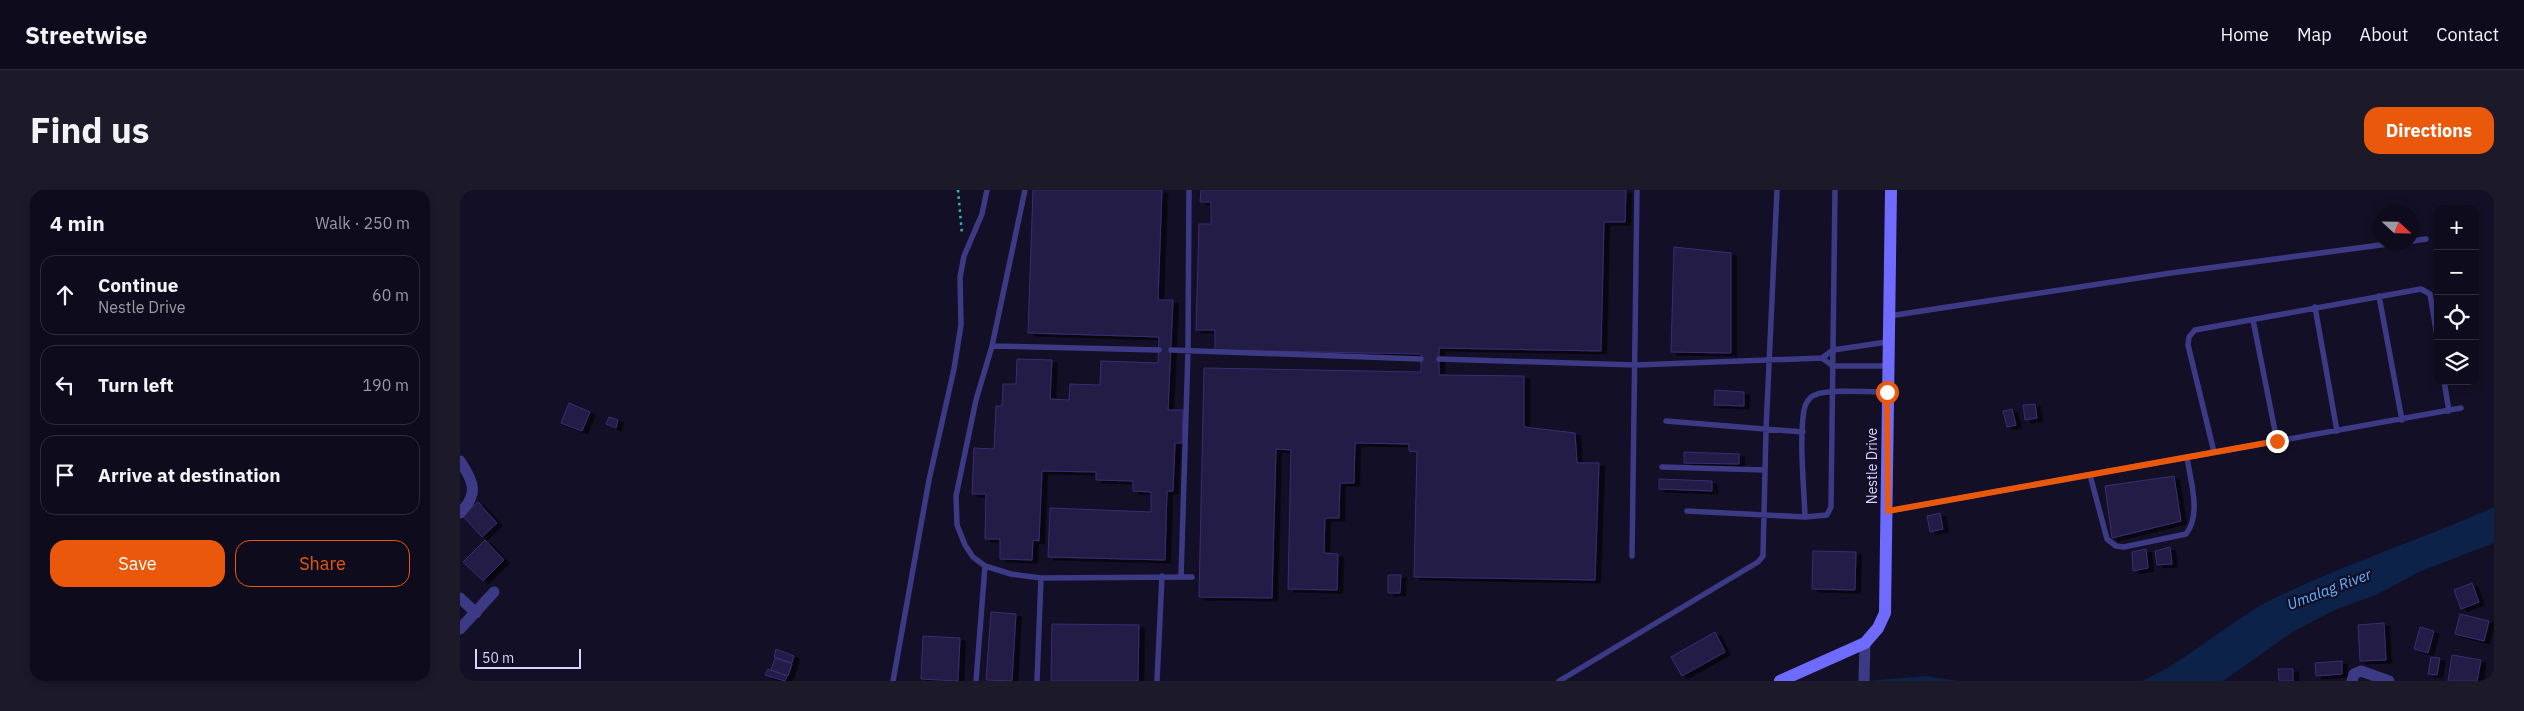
<!DOCTYPE html>
<meta charset="utf-8">
<style>
body{margin:0;font-family:"IBM Plex Sans",sans-serif;background:#1c1929;color:#f1f3f6}
.controls{position:absolute;right:15px;top:15px;display:grid;overflow:hidden;border-radius:10px;box-shadow:0 2px 8px #0003}
.controls button{width:45px;height:45px;display:grid;place-items:center;padding:0;border:0;border-bottom:1px solid #2e2b3b;background:#0e0b1c;color:#f1f3f6;font:25px sans-serif}
.compass{position:absolute;left:1914px;top:15px;width:45px;height:45px;border-radius:50%;background:#0e0b1c;box-shadow:0 2px 8px #0003;rotate:112deg}
.scale{position:absolute;left:15px;bottom:12px;width:106px;box-sizing:border-box;padding-left:5px;border:2px solid #d9d4ff;border-top:0;font-size:14px;line-height:18px;white-space:nowrap;color:#d9d4ff;-webkit-text-stroke:4px #130f26;paint-order:stroke}
.stop{position:absolute;width:15px;height:15px;margin:-11px;border:4px solid #ea580c;border-radius:50%;background:#fff}
.stop.end{background:#ea580c;border-color:#fff;box-shadow:0 1px 5px #0008}
.list{margin:0;padding:0;list-style:none}
h2{display:flex;justify-content:space-between;align-items:center;height:65px;margin:0;padding:0 20px;font-size:21px}
h2 small{font-size:16px;font-weight:400;color:#9b9ba3}
.list li{display:grid;grid-template-columns:32px 1fr auto;gap:15px;align-items:center;box-sizing:border-box;height:80px;margin:0 10px 10px;padding:0 10px;border:1px solid #2e2b3b;border-radius:15px}
.list b{display:block;font-size:19px;white-space:nowrap}
.list p{margin:0;font-size:16px;white-space:nowrap;color:#9b9ba3}
.list em{font-size:16px;font-style:normal;color:#9b9ba3}
.actions{display:flex;gap:10px;padding:15px 20px}
.actions a{flex:1;padding:11px 0;border:1px solid #ea580c;border-radius:15px;text-align:center;font-size:18px;color:#ea580c}
.actions .main{background:#ea580c;color:#fff}
.icon{flex:none;width:28px;height:28px;fill:none;stroke:currentColor;stroke-width:2;stroke-linecap:round;stroke-linejoin:round}
.map{position:relative;flex:none;width:2034px;height:491px;overflow:hidden;border-radius:15px}
header{display:flex;align-items:center;gap:30px;box-sizing:border-box;height:70px;padding:0 25px;background:#0e0b1c;border-bottom:1px solid #2e2b3b}
header strong{font-size:24px}
nav{display:flex;gap:28px;margin-inline-start:auto;font-size:18px}
.intro{display:flex;align-items:center;justify-content:space-between;box-sizing:border-box;height:120px;padding:0 30px}
h1{margin:0;font-size:35px}
.button{padding:12px 22px;border-radius:15px;background:#ea580c;color:#fff;font-size:18px;font-weight:700}
main{display:flex;gap:30px;padding:0 30px}
aside{flex:1;background:#0e0b1c;border-radius:15px;box-shadow:0 2px 8px #0003}
.map>svg:first-child{display:block}
</style>
<header>
<strong>Streetwise</strong>
<nav><a>Home</a><a>Map</a><a>About</a><a>Contact</a></nav>
</header>
<div class="intro"><h1>Find us</h1><a class="button">Directions</a></div>
<main>
<aside>
<h2>4 min<small>Walk · 250 m</small></h2>
<ul class="list">
<li><svg class="icon" aria-label="ahead" viewBox="0 0 24 24"><path d="M12 20V5M6 11l6-6 6 6"/></svg><div><b>Continue</b><p>Nestle Drive</p></div><em>60 m</em></li>
<li><svg class="icon" aria-label="left" viewBox="0 0 24 24"><path d="M17 20v-9H6M10 6l-5 5 5 5"/></svg><div><b>Turn left</b></div><em>190 m</em></li>
<li><svg class="icon" aria-label="arrive" viewBox="0 0 24 24"><path d="M6 21V4h12l-3 4 3 4H6"/></svg><div><b>Arrive at destination</b></div></li>
</ul>
<div class="actions"><a class="main">Save</a><a>Share</a></div>
</aside>
<div class="map">
<svg width="2034" height="491" viewBox="0 0 2034 491">
<defs>
<filter id="shadow"><feDropShadow dx="5.5" dy="3" stdDeviation="0" flood-color="#0009"/></filter>
</defs>
<rect width="100%" height="100%" fill="#130f26"/>
<!-- water -->
<path fill="#0c2248" d="M2034,317v36l-75,29 -43,23 -37,13 -45,23 -71,50h-81c48,-21 87,-61 135,-84 70,-34 146,-58 217,-90z
M1465,486l34,5h-93z"/>
<!-- building -->
<path fill="#241b47" stroke="#3b2d73" filter="url(#shadow)" d="M573,0h129l-4,110h15l-5,110h15l-1,33h-7l-2,48h-6l-2,69 -117,-3 2,-49 101,4v-20l-18,-1v-10l-37,-1v-8l-54,-1 -3,70 -6,-1 -1,20 -32,-1v-20h-15l1,-45h-14l2,-46 20,1 2,-43h6l1,-22h13l1,-25 35,1 -2,39 19,1 1,-16 30,1 1,-24 57,2 1,-26 -131,-4z
M741,0h425l-1,32h-21l-3,129 -162,-3v27l85,1v51l51,6 2,30h22l-4,117 -181,-3 3,-125 -8,-1v-7l-54,-1 -1,40h-14l-1,35h-14l-1,35 14,1 -1,36 -49,-1 3,-139 -15,-1 -4,149 -73,-1 5,-229 217,4v-18l-206,-4v-20h-19l3,-106h12v-22h-11z
M1214,57l57,6v100l-60,-1z
M1255,200l29,2v14l-30,-1z
M109,213l21,9 -8,19 -21,-8z
M1575,214l2,14 -12,2 -2,-15z
M1552,219l4,16 -9,2 -4,-16z
M149,227l9,3 -2,8 -10,-4z
M1224,262l55,2v10l-55,-1z
M1714,286l7,45 -69,17 -7,-52z
M1199,289l53,2v10l-53,-2z
M18,312l19,21 -15,14 -20,-22z
M1480,323l3,16 -13,3 -3,-16z
M25,350l19,20 -21,21 -20,-19z
M1710,357l2,17 -15,1 -2,-14z
M1686,359l2,19 -15,3 -1,-19z
M1353,361l43,1 -1,38 -43,-1z
M928,385h13l-1,18h-12z
M2012,393l7,19 -18,7 -7,-19z
M531,422l25,2 -4,67 -26,-1z
M2000,424l29,7 -5,20 -29,-7z
M1924,433l2,37 -26,1 -2,-36z
M592,434l87,1 -1,56h-87z
M1960,437l14,4 -6,22 -14,-4z
M1255,442l10,20 -43,24 -11,-19z
M463,446l37,2 -2,43 -37,-2z
M316,459l18,7 -2,7 -18,-6z
M1992,465l29,5 -4,21h-29z
M1971,467l9,1 -3,17 -9,-1z
M315,468l17,6 -4,12 -17,-6z
M1882,471v13l-26,2 -1,-13z
M308,479l19,7 -2,5 -20,-6z
M1818,479h15v12h-14z"/>
<g fill="none" stroke-linecap="round" stroke-linejoin="round">
<!-- path -->
<path stroke="#2fb8b0" stroke-width="2.5" stroke-dasharray="2.5 4" stroke-linecap="butt" d="M498,0l4,44"/>
<!-- lane -->
<path stroke="#3d3a85" stroke-width="5.5" d="M565,0l-33,156 -16,54 -20,96 1,29 8,20 8,12 12,9 26,8 30,4 151,-1
M1952,51l14,-2
M1919,106l23,124
M1855,117l22,124
M1429,126l282,-43 232,-31
M1793,130l24,121
M532,156l167,4
M711,160l250,9
M979,169l197,6 186,-7
M1427,176h-54l-11,-8 11,-8 54,-8
M1984,191l5,30
M1206,231l137,11
M1754,262l-26,-107 1,-8 6,-7 226,-41 9,5 8,48
M1202,277l103,3
M1630,285l17,64 9,7 8,1 62,-13c16,-20 4,-54 1,-77
M1227,321l118,6 22,-2 4,-8 4,-317
M1428,321l573,-103
M1345,327c-1,-32 -6,-76 -1,-107 1,-6 5,-13 11,-15 11,-6 57,-3 72,-3
M1172,366l5,-366
M721,387l7,-226 1,-161
M433,491l36,-201 25,-111 7,-44 -1,-48 4,-21 18,-42 5,-24
M516,491l9,-115
M577,491l4,-103
M697,491l5,-105
M1099,491l199,-119 5,-6 3,-126 11,-240"/>
<!-- street -->
<path stroke="#3d3a85" stroke-width="11" d="M0,271c14,21 19,33 0,52
M0,408l16,15
M0,439l34,-37
M1404,491l1,-38
M1892,491l2,-7 7,-3 28,10"/>
<!-- secondary -->
<path stroke="#6f6bff" stroke-width="12" d="M1320,491l85,-38 13,-15 7,-15 6,-423"/>
</g>
<g fill="none" stroke-linecap="round" stroke-linejoin="round">
<!-- route -->
<path stroke="#ea580c" stroke-width="6" d="M1427,202l1,119 389,-70"/>
</g>
<g text-anchor="middle" dominant-baseline="central" stroke-width="4.5" stroke-linejoin="round" paint-order="stroke">
<!-- street labels -->
<g font-size="14" fill="#d9d4ff" stroke="#130f26">
<text transform="translate(1412 276) rotate(-90)">Nestle Drive</text>
</g>
<!-- water labels -->
<g font-size="15" font-style="italic" fill="#62b6ff" stroke="#130f26">
<text transform="translate(1869 399) rotate(-21)">Umalag River</text>
</g>
</g>
</svg>
<div class="controls">
<button>+</button>
<button>−</button>
<button><svg class="icon" aria-label="locate" viewBox="0 0 24 24"><circle cx="12" cy="12" r="6"/><path d="M12 2v4M12 18v4M2 12h4M18 12h4"/></svg></button>
<button><svg class="icon" aria-label="layers" viewBox="0 0 24 24"><path d="M12 4l9 5-9 5-9-5zM3 14l9 5 9-5"/></svg></button>
</div>
<svg class="compass" viewBox="-18 -18 36 36"><path d="M0-13l5 13h-10z" fill="#e53935"/><path d="M0 13l5-13h-10z" fill="#9b9ba3"/></svg>
<div class="scale">50 m</div>
<div class="stop" style="left:1427px;top:202px"></div>
<div class="stop end" style="left:1817px;top:251px"></div>
</div>
</main>
